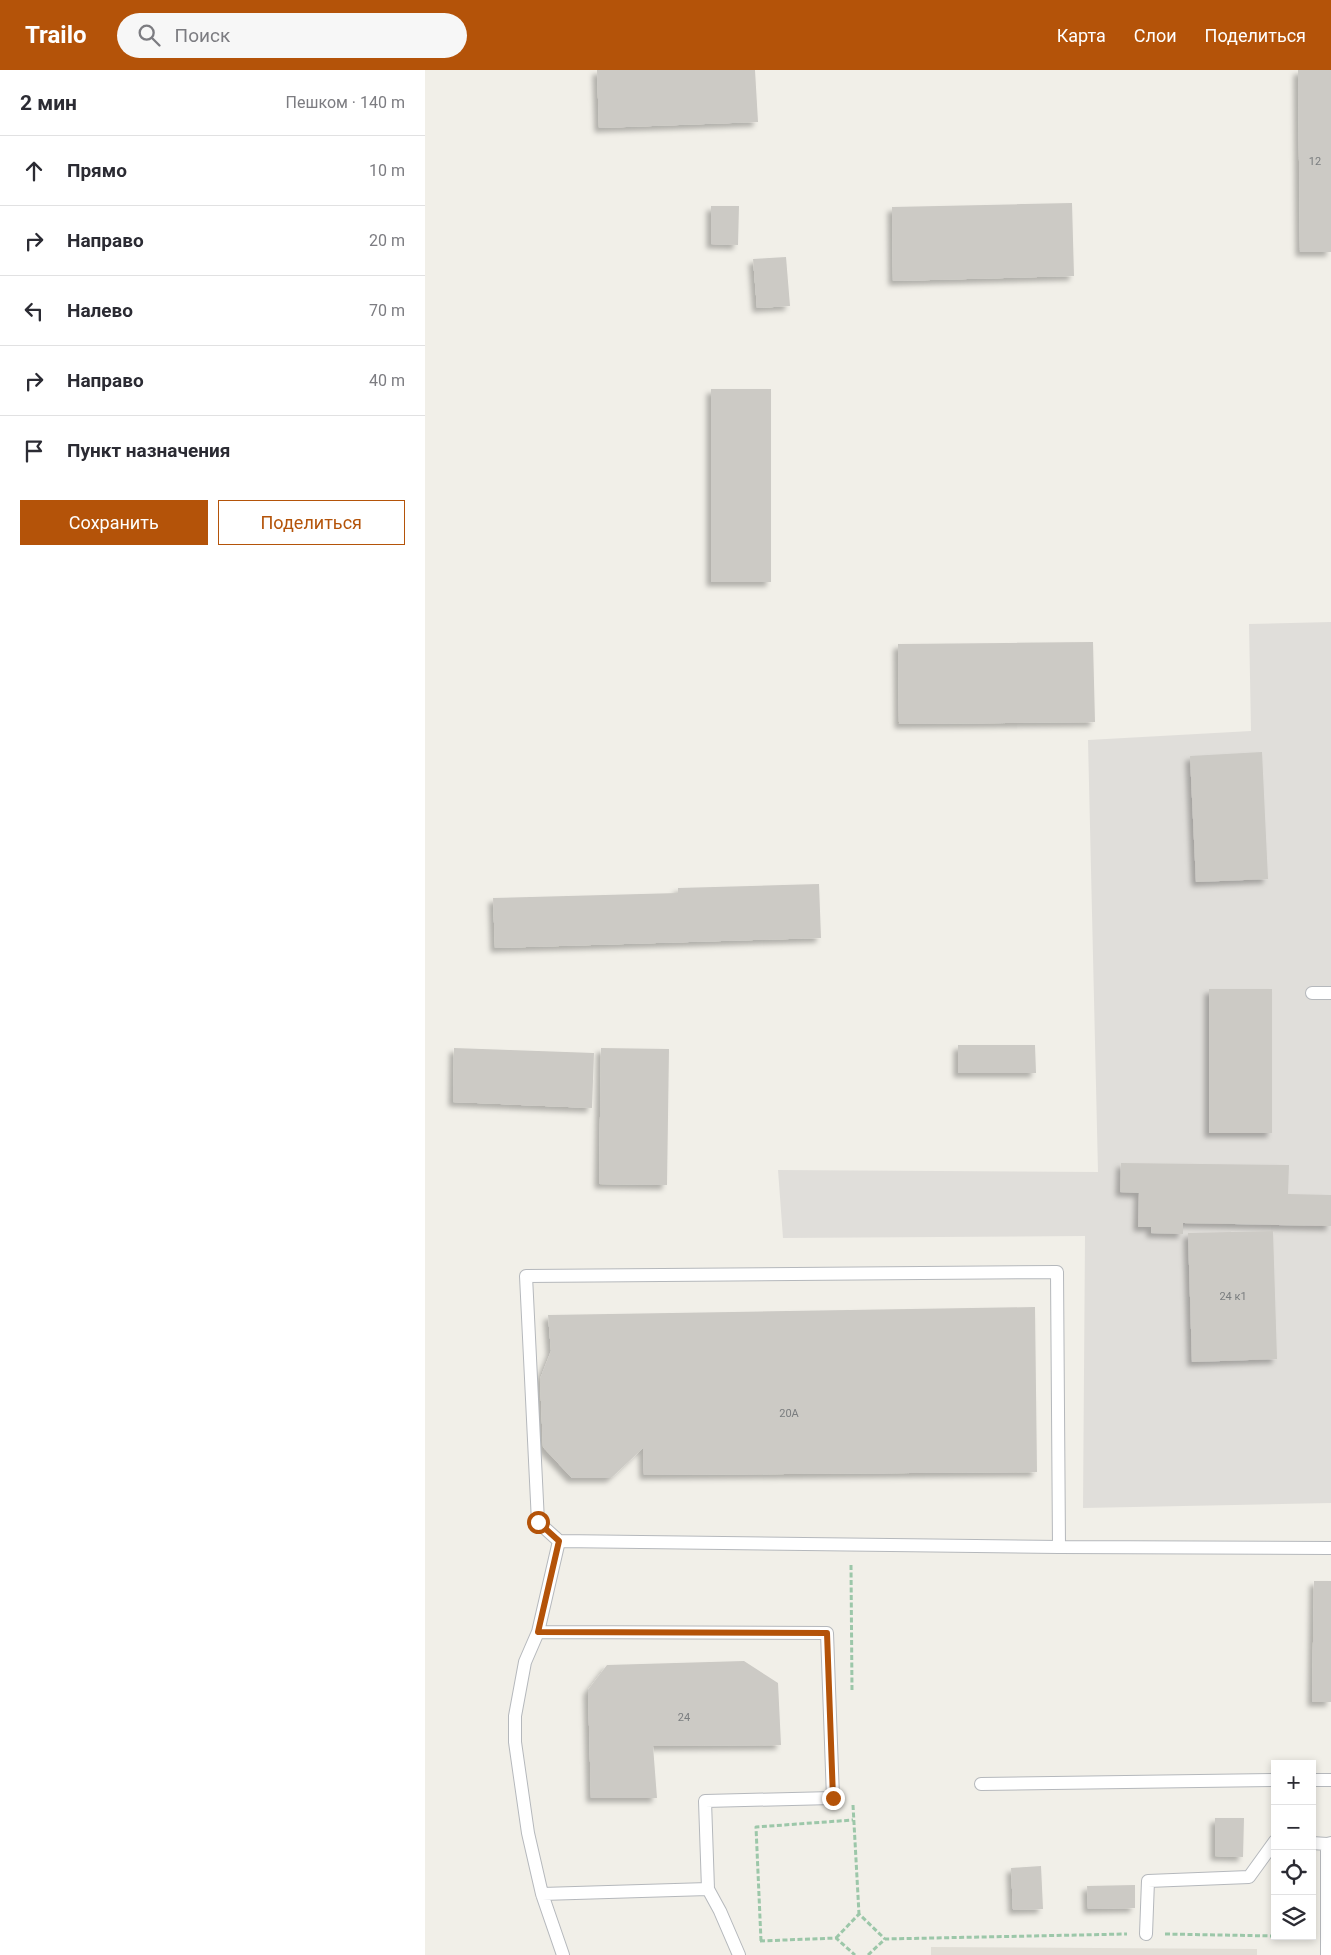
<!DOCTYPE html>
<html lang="ru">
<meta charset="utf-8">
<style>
body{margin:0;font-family:Roboto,sans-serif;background:#f7f7f7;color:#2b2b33}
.controls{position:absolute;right:15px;bottom:15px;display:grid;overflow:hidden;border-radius:0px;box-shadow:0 2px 8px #0003}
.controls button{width:45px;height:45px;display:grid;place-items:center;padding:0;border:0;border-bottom:1px solid #e1e1e2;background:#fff;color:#2b2b33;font:25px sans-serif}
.stop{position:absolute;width:15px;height:15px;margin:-11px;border:4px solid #b45309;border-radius:50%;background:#fff}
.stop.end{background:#b45309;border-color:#fff;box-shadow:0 1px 5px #0008}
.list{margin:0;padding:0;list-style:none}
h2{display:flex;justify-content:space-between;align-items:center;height:65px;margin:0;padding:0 20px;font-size:21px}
h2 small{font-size:16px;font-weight:400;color:#7c7c81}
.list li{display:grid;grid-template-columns:32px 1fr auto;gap:15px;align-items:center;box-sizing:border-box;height:70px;padding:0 20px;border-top:1px solid #e1e1e2}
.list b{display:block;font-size:19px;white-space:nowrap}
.list em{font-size:16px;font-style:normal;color:#7c7c81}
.actions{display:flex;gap:10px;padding:15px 20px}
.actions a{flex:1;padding:11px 0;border:1px solid #b45309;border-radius:0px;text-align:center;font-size:18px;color:#b45309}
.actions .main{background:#b45309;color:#fff}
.icon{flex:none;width:28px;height:28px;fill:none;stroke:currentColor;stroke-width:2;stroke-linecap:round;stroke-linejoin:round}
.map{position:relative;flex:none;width:906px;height:1885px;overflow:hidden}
header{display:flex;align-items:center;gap:30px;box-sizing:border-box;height:70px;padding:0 25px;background:#b45309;color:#fff}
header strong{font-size:24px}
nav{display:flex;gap:28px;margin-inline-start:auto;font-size:18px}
.search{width:350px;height:45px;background:#f7f7f7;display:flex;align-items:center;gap:12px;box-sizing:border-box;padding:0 18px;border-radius:28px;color:#7c7c81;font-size:19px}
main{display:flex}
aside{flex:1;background:#fff}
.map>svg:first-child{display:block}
</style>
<header>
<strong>Trailo</strong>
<div class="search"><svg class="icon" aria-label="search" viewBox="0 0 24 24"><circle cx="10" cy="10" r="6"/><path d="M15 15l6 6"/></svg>Поиск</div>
<nav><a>Карта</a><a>Слои</a><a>Поделиться</a></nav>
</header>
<main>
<aside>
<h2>2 мин<small>Пешком · 140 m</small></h2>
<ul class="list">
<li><svg class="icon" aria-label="ahead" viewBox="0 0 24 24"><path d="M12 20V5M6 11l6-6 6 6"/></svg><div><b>Прямо</b></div><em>10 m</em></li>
<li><svg class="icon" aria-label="right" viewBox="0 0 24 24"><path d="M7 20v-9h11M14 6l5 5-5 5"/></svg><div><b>Направо</b></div><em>20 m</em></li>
<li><svg class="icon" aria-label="left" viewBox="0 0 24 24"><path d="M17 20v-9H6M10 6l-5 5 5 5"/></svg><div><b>Налево</b></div><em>70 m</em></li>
<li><svg class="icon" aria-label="right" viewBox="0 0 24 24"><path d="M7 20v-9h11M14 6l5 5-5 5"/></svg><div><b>Направо</b></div><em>40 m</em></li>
<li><svg class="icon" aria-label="arrive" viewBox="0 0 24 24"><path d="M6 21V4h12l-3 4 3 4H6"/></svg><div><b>Пункт назначения</b></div></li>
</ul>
<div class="actions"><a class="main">Сохранить</a><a>Поделиться</a></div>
</aside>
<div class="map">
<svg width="906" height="1885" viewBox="0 0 906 1885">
<defs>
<filter id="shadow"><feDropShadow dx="-4.5" dy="4.5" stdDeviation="2.5" flood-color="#0004"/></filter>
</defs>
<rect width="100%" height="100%" fill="#f1efe8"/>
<!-- industrial -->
<path fill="#e0deda" d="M906,552v881l-248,5 2,-272 -302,2 -5,-68 320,2 -10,-432 163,-9 -2,-107z"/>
<!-- education -->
<path fill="#e1ded6" d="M506,1877l326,2v6h-326z"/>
<!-- building -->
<path fill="#cccac5" filter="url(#shadow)" d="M172,0h158l3,52 -159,6z
M873,0h33v182h-31z
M647,133l2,73 -181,5 -1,-74z
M286,136h28l-1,39 -27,-1z
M361,187l4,49 -33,2 -4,-49z
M286,319h60v193h-60z
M668,572l2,80 -196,2 -1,-80z
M837,682l6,127 -72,3 -6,-126z
M394,814l2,54 -326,10 -2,-50 185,-5v-5z
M784,919h63v144h-63z
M533,975h77l1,28h-78z
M29,978l140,5 -2,55 -139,-6z
M176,978l68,1 -2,136 -68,-1z
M696,1093l168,2 -1,29 43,1v31l-148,-3v11l-32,-1v-6h-13l1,-34 -19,-1z
M848,1161l4,128 -85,3 -4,-129z
M610,1237l2,165 -393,3 -1,-27 -32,30h-39l-29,-31 -3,-68 11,-28 -3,-36z
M889,1511h17v121h-19z
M319,1591l34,22 3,62 -128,1 4,52h-66l-3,-108 19,-25z
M790,1748h29l-1,39 -28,-1z
M616,1796l2,43 -30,1 -2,-42z
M710,1815v23l-47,1 -1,-23z"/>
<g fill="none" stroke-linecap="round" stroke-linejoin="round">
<!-- service casing -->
<g stroke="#b5b8bc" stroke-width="14">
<path id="service" d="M887,923h19
M134,1471l-21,91 -13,30 -10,54v26l13,91 14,61 21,61
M634,1477l-2,-275 -531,4 12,246 21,19 500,6 272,1
M113,1562l289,1 6,165 -128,3 3,88 12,22 19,44
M887,1710h19
M556,1714l294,-4
M887,1773l15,1
M117,1824l166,-5
M721,1864l2,-53 101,-4 26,-36
M902,1885v-111l4,-1"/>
</g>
<!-- path -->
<path stroke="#9cc7a9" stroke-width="3" stroke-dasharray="5 2.5" stroke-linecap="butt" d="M426,1495l1,126
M428,1735l6,109
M740,1864l110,2
M411,1868l23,-24 26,25
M335,1871l76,-3 19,17
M336,1871l-5,-114 97,-7
M443,1885l17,-16 242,-5"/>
<!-- service -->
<use href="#service" stroke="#fff" stroke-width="12"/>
</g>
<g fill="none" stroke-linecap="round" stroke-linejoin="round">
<!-- route -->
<path stroke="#b45309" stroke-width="6" d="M113,1452l21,19 -21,91 289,1 6,165"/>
</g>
<g text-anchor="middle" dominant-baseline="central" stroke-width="5" stroke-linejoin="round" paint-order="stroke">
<!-- number labels -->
<g font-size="11" fill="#7a7d7f">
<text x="890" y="91">12</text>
<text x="808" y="1226">24 к1</text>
<text x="364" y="1343">20А</text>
<text x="259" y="1647">24</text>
</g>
</g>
</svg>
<div class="controls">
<button>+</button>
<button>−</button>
<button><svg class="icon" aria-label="locate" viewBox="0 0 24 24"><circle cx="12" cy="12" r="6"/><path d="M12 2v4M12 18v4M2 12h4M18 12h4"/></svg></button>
<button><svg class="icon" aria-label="layers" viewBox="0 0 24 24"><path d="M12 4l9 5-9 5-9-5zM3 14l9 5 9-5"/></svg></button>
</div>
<div class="stop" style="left:113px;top:1452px"></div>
<div class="stop end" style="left:408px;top:1728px"></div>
</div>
</main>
